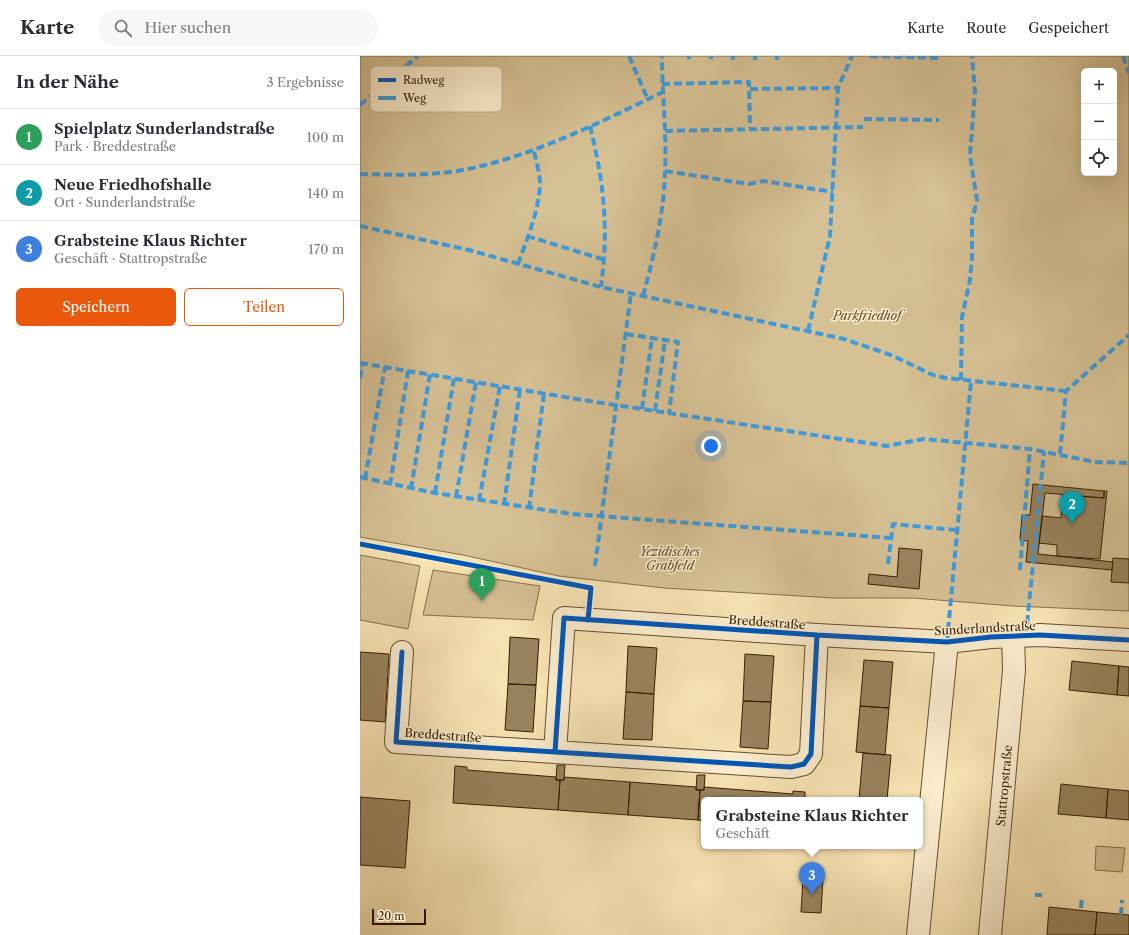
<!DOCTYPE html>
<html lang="de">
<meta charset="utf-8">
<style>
body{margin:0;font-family:"Libre Caslon Text",serif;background:#f7f7f7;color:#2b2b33}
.controls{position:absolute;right:12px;top:12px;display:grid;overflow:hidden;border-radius:6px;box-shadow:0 4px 16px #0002}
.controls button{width:36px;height:36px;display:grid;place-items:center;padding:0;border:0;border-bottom:1px solid #e1e1e2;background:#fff;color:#2b2b33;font:20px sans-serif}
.scale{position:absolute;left:12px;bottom:10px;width:54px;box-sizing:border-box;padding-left:4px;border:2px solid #331d02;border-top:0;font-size:11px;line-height:14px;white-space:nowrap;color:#331d02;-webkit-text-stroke:3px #faeccd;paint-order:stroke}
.you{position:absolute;left:351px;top:390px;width:14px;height:14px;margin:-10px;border:3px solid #fff;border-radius:50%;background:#1a73e8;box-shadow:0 0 0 6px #1a73e833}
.badge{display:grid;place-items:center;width:26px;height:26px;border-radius:50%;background:#ea580c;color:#fff;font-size:13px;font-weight:700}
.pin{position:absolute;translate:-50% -33px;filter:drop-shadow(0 1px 2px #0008)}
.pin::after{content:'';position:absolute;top:21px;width:14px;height:12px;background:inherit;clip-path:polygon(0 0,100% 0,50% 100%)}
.popup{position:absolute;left:341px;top:741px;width:222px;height:52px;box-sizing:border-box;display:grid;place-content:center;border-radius:6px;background:#fff;filter:drop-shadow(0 1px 3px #0005);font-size:13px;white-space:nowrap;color:#7c7c81}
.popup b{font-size:15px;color:#2b2b33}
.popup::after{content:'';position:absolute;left:50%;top:100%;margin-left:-8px;border:8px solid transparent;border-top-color:#fff}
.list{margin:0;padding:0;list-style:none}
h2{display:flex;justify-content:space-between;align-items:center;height:52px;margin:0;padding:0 16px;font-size:17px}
h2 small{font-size:13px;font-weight:400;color:#7c7c81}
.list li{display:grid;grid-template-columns:26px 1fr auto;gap:12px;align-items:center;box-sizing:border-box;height:56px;padding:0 16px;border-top:1px solid #e1e1e2}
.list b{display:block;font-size:15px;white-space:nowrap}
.list p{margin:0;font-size:13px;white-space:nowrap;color:#7c7c81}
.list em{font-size:13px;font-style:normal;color:#7c7c81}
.actions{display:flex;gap:8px;padding:12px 16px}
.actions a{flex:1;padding:9px 0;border:1px solid #ea580c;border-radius:6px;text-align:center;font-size:14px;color:#ea580c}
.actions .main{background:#ea580c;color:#fff}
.icon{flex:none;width:22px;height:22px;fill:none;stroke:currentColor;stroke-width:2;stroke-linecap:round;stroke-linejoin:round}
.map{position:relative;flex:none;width:769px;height:879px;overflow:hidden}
header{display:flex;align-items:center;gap:24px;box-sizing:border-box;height:56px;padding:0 20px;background:#fff;border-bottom:1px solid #e1e1e2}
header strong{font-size:19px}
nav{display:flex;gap:22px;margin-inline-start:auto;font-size:14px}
.search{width:280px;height:36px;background:#f7f7f7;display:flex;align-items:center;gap:10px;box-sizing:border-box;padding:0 14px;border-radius:22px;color:#7c7c81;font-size:15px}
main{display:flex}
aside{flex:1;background:#fff}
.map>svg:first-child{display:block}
</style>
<header>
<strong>Karte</strong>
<div class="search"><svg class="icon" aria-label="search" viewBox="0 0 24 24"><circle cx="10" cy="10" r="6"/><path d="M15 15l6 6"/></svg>Hier suchen</div>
<nav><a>Karte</a><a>Route</a><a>Gespeichert</a></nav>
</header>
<main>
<aside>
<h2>In der Nähe<small>3 Ergebnisse</small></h2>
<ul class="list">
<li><span class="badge" style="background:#2e9e5b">1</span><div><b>Spielplatz Sunderlandstraße</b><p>Park · Breddestraße</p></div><em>100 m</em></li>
<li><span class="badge" style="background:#0f9aa8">2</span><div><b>Neue Friedhofshalle</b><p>Ort · Sunderlandstraße</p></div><em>140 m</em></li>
<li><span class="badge" style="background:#3f7fe0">3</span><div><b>Grabsteine Klaus Richter</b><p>Geschäft · Stattropstraße</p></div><em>170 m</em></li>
</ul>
<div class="actions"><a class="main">Speichern</a><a>Teilen</a></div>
</aside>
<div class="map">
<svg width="769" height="879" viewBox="0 0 769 879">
<rect width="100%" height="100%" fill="#f7e2b2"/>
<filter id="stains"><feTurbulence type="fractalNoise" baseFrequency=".005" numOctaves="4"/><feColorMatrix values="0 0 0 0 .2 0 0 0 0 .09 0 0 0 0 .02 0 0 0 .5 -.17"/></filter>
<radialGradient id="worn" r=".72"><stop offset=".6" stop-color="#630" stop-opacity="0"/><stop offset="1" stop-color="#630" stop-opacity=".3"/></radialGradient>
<!-- green -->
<path fill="#d6c194" stroke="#846f4b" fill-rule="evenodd" d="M0,0h769v555l-116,-5 -100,-8h-79l-170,-10 -105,-12 -96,-21 -103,-18zM724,15h30v102h-30z
M0,499l60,11 -12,63 -48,-9z
M73,514l107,16 -7,34 -110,-5z
M736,790l29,2 -3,24 -27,-2z"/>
<!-- building -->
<path fill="#99835e" stroke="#331d02" d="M673,428l71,7v7l-59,-5 -7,61 75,8 -1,8 -86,-8 2,-21 -8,-1 2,-25h8z
M744,435h3l-7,68 -43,-3v-11l-18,-2 3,-27 19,2 1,-23 42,3z
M539,492l23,2 -3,39 -51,-5 1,-10 28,3z
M753,502l16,1v24l-18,-1z
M150,581l29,2 -3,46 -28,-1z
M268,590l29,2 -3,46 -28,-2z
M0,596l29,2 -4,68 -25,-2z
M385,598l29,2 -3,46 -28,-1z
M504,604l29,2 -4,46 -29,-2z
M712,605l47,5 -2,29 -48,-5z
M759,610l10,1v29l-12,-1z
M148,628l28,1 -3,47 -28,-2z
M266,636l28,2 -2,46 -29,-1z
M383,645l28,1 -3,47 -28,-2z
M500,650l29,2 -4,47 -29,-3z
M503,697l28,2 -4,45 -28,-1z
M197,709h8l-1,15h-8z
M95,710l12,1v3l89,7v3h4l-2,30 -105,-7z
M337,719h8l-1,15h-8z
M204,721l66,5 -2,33 -70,-5 2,-30h4z
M270,726l66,5v3h4l-2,30 -70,-5z
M701,728l47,5 -2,29 -48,-4z
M344,731l89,7v-3l12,1v8h-101v21l-6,-1 2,-30h4z
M748,733l21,2v29l-23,-2z
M0,741l50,4 -5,67 -45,-3z
M443,822l20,1 -2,34 -20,-1z
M689,851l48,5 -2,23h-48z
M737,856l32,3v20h-34z"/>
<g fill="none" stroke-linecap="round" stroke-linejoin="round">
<!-- street casing -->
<g stroke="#644e2e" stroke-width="24">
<g id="street">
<path d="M457,579l130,7 44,-5 49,-2 89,5"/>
<path d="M42,596l-6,90 395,25 13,-3 7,-10 6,-119 -253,-17 -9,134"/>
<path d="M558,879l29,-293"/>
<path id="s1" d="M630,879l24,-265 -1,-34"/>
</g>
</g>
<!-- street -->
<use href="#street" stroke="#faeccd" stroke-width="22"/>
<!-- quiet -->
<path stroke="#3e9bdd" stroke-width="4" stroke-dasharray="8 4" stroke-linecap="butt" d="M269,0l19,44
M329,0v3
M510,0l70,2
M763,0l6,17
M351,3v-3
M373,4v-4
M395,4v-4
M417,4v-4
M302,28l87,-2 1,46
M390,33l88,-1
M0,49l58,-49
M504,63l75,1
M230,70c14,57 19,102 11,161
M305,75l198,-4
M305,115l84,13 14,-3 70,11
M0,118c34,1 69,2 103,-4 71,-14 135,-47 200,-78
M0,170l109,24 132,37 243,52 47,16 42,20 13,3 120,13
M167,180l78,24
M158,208c9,-25 21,-53 22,-80 0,-11 -4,-23 -6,-33
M283,240c11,-41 21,-82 22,-124 2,-39 -3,-77 -3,-116
M448,275l22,-95 8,-148 14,-32
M266,278l52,8 -9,71
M0,307l229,38 298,45 37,-7 106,10 65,13 34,1
M0,322l3,-15
M601,324l1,-63 8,-37 2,-22v-38l5,-20 -7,-45 5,-64 -3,-35
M282,353l10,-71
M295,355l10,-71
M700,398l6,-63 63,-56
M0,421l75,16 137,21 319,24
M5,423l20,-112
M30,429l18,-114
M51,433l19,-115
M75,437l19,-115
M96,441l20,-115
M119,445l21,-115
M144,449l16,-116
M169,453l15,-116
M528,508l5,-40 63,6
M235,510l36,-273
M660,514l10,-121
M666,579l18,-184
M587,586l24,-261
M675,839h7
M721,852l1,-12
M761,859l1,-15"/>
<!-- cycleway casing -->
<g stroke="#faeccd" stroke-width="8">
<path id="cycleway" d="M0,488l231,44 -3,32
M457,579l130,7 44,-5 49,-2 89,5
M42,596l-6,90 395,25 13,-3 7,-10 6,-119 -253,-17 -9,134"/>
</g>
<!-- cycleway -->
<use href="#cycleway" stroke="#0057b8" stroke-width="5"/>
</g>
<g text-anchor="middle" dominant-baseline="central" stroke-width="3" stroke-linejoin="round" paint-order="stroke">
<!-- park labels -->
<g font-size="12" font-style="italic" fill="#644e2e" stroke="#faeccd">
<text x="507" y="259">Parkfriedhof</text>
<text x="310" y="495">Yezidisches<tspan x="310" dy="14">Grabfeld</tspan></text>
</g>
<!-- street labels -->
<g font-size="12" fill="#331d02" stroke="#faeccd">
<text transform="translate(407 566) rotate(4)">Breddestraße</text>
<text transform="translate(625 572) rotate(-3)">Sunderlandstraße</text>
<text transform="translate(83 679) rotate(4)">Breddestraße</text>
<text stroke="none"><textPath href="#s1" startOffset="150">Stattropstraße</textPath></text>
</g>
</g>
<!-- legend -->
<rect x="10" y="10" width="132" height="46" rx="6" fill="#faeccd" stroke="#beae90" stroke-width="1"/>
<rect x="18" y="22" width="18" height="4" fill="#0057b8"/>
<rect x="18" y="40" width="18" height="4" fill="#3e9bdd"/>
<g font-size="11" fill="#331d02">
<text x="43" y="28">Radweg</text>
<text x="43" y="46">Weg</text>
</g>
<rect width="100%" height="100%" filter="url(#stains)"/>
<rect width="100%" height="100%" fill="url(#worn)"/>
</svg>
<div class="controls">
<button>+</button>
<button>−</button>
<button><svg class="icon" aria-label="locate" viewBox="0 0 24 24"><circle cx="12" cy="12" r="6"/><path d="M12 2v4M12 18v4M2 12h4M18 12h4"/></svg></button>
</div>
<div class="scale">20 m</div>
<div class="you"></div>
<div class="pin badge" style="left:122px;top:545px;background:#2e9e5b">1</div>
<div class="pin badge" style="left:712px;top:468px;background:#0f9aa8">2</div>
<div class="pin badge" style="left:452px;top:839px;background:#3f7fe0">3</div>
<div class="popup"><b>Grabsteine Klaus Richter</b>Geschäft</div>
</div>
</main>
